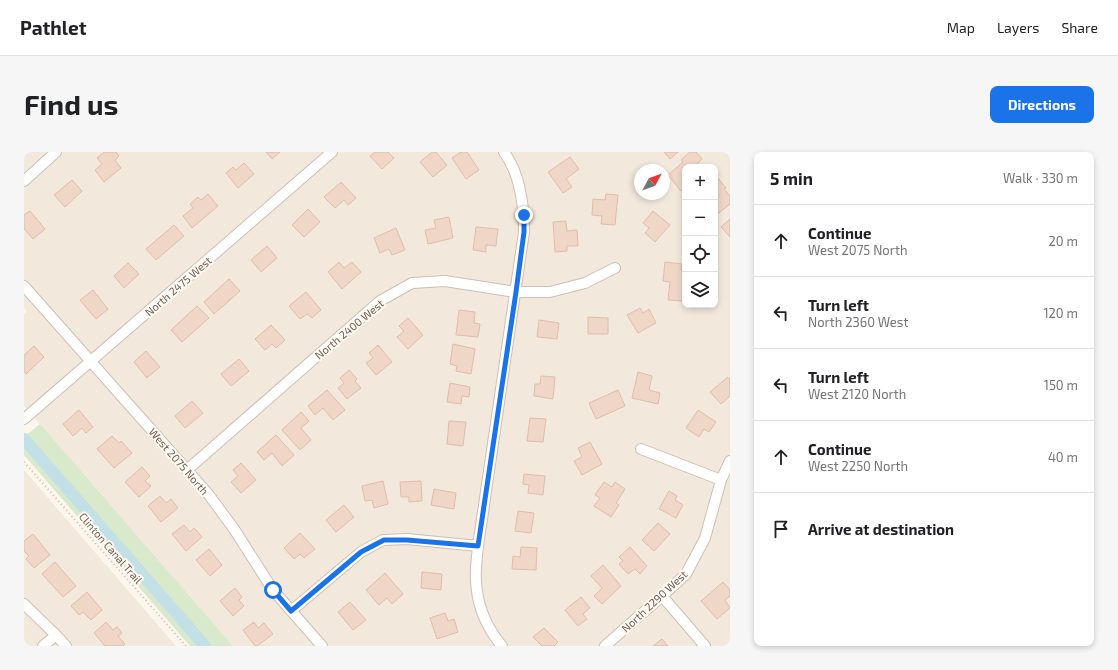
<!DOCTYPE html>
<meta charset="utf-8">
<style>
body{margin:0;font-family:"Exo 2",sans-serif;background:#f6f6f6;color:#202124}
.controls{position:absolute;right:12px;top:12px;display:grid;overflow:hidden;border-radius:8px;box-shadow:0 2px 6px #0003}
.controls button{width:36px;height:36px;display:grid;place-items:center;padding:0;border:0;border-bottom:1px solid #e0e0e0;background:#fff;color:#202124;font:20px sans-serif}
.compass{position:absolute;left:610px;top:12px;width:36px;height:36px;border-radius:50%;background:#fff;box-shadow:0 2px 6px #0003;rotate:49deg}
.stop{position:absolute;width:12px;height:12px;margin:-9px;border:3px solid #1a73e8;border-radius:50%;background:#fff}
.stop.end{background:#1a73e8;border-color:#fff;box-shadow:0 1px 4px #0008}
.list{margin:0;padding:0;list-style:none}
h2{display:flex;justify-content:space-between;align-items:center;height:52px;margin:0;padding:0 16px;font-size:17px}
h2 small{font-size:13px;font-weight:400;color:#757577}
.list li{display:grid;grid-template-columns:26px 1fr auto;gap:12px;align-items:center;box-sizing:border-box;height:72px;padding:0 16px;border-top:1px solid #e0e0e0}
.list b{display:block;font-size:15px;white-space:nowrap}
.list p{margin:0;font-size:13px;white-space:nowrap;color:#757577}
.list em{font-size:13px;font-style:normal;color:#757577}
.icon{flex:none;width:22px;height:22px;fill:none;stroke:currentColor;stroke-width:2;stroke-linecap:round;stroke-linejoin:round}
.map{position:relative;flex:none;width:706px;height:494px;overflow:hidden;border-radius:8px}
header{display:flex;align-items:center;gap:24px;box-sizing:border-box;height:56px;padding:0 20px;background:#fff;border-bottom:1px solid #e0e0e0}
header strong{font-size:19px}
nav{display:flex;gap:22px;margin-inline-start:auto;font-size:14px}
.intro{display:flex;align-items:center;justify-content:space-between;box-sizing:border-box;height:96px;padding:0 24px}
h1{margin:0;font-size:28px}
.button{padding:10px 18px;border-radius:8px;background:#1a73e8;color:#fff;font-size:14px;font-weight:700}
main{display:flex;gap:24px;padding:0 24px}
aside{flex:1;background:#fff;border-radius:8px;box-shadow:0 2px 6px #0003}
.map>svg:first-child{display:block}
</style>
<header>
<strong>Pathlet</strong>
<nav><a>Map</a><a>Layers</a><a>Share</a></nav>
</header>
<div class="intro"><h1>Find us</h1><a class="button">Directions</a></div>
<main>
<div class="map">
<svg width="706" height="494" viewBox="0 0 706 494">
<rect width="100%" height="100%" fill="#fcf6ed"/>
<!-- residential -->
<path fill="#f3e8dc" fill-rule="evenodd" d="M0,0h704l2,2v492h-497l-209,-240v-92l3,-3 -3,-4zM661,15h30v138h-30zM616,18h24v24h-24z
M0,318l152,176h-152z"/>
<!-- green -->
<path fill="#d8e9cc" d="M16,272l193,222h-43l-166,-191v-18z"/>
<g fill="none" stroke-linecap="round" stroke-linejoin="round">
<!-- canal -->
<path stroke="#c2e0e5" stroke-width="12" d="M0,287l181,207"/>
</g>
<!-- building -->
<path fill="#efd6c7" stroke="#e1bda8" d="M80,0h12l3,4 -4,4 6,8 -17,14 -9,-12 7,-6 -5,-6z
M242,0h14l-8,7z
M351,0h13l6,6 -12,11 -12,-13z
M408,0h4l11,13 -14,12 -13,-15z
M437,0h6l12,18 -13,9 -14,-21z
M640,0h14l-8,7z
M666,0h6l6,7 -8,8h-9v21l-4,3 -13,-16 15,-13 -2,-2z
M546,5l9,12 -13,10 6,8 -9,6 -15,-21z
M220,11l10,11 -16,14 -12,-15 7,-6 3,3z
M693,25l9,11 -2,1 6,7v8l-15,12v-37z
M48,28l10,11 -17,16 -11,-12z
M317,30l15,16 -8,7 -4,-5 -9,8 -11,-11z
M184,42l10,12 -26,22 -9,-12 10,-8 -3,-4 8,-7 3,3z
M582,42l12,1 -3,30 -14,-1 1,-8 -10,-1 1,-16 12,1z
M284,57l12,13 -16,15 -12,-12z
M6,59l15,18 -12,10 -9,-10v-14z
M629,59l17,14 -15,17 -10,-9 4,-5 -6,-5z
M425,65l4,21 -25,6 -3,-14 11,-2 -2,-8z
M706,67v18l-9,-10z
M542,69l1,10 10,-1 1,16h-11v5l-12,1 -2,-30z
M150,73l10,11 -28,24 -10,-11z
M452,75l22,2 -2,17 -10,-1v7l-13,-2z
M372,76l9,22 -13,5 -3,-6 -9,4 -6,-15z
M243,94l10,12 -16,14 -10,-12z
M315,110l5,6 8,-6 9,10 -19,17 -14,-17z
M641,110l17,2 -1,6 4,1 -1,30 -16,-1 2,-18 -7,-1z
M104,111l11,11 -15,14 -10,-12z
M205,127l11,12 -26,23 -10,-12z
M69,138l15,19 -12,10 -16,-19z
M282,140l15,18 -9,8 -5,-4 -7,5 -11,-13z
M173,154l12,12 -27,24 -11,-12z
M616,156l3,5 6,-4 7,14 -18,10 -11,-18z
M435,158l16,2 -1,11 6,1 -2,13 -22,-2z
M564,165l20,1v16h-20z
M384,166l15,17 -15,14 -11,-12 7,-6 -5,-5z
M515,168l20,3 -2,16 -20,-2z
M247,173l14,15 -9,8 -4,-4 -7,6 -10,-11z
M429,192l22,5 -4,25 -15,-3 1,-5 -7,-2z
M354,193l14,17 -16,13 -10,-12 7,-5 -4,-5z
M10,194l10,11 -18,17 -2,-3v-16z
M122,199l14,16 -13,11 -13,-16z
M215,207l10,12 -18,15 -10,-12z
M325,218l8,9 -2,2 6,7 -14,11 -9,-11 6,-5 -4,-5z
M614,220l14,4 -3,14 11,3 -2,11 -26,-6z
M517,224l14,1 -2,22 -19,-3 1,-12h5z
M704,225l2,2v17l-9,8 -11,-12z
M426,231l20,4 -1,10 -7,-1 -1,8 -14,-2z
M303,238l18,20 -12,10 -10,-12 -8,7 -7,-9z
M594,238l7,16 -29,13 -7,-16z
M168,249l11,12 -18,15 -10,-12z
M55,258l14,17 -7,6 -4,-5 -9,8 -10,-12z
M674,258l18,12 -7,10 -5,-3 -5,8 -13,-9z
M277,260l8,9 -8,7 10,12 -11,10 -18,-20z
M506,266l16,1 -3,23 -16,-1z
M425,269l17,1 -3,24 -16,-2z
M252,283l18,20 -12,11 -10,-13 -8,7 -7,-8z
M88,284l7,7 2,-2 11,12 -18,15 -17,-19z
M566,290l12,22 -20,11 -8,-14 8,-4 -4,-9z
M217,311l15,17 -15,13 -10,-11 7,-6 -5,-6z
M118,315l8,9 -5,5 6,5 -12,11 -14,-15z
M500,322l21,2 -2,19 -15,-2 1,-8 -6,-1z
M359,329l5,23 -14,4 -2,-8 -7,1 -3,-15z
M397,329l1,20 -13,1v-5h-8l-1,-15z
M580,330l8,5 3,-5 10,7 -9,14 3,2 -8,12 -17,-11 6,-8 -5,-3z
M410,337l22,4 -2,16 -23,-4z
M645,339l8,5 -2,4 8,5 -7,13 -17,-9z
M136,344l6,7 5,-4 7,9 -17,14 -13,-16z
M320,353l10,12 -18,15 -10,-12z
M494,359l16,2 -3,20 -16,-2z
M634,371l12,11 -16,17 -12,-11z
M160,373l6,7 4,-4 8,9 -16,14 -14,-17z
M276,381l15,16 -11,9 -4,-4 -6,5 -10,-11z
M9,382l17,21 -16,13 -8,-9 3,-3 -5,-5v-10z
M497,395l16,1 -1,22 -24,-1 1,-13 7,1z
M606,395l17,19 -7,8 -5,-5 -7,5 -9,-10 4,-3 -4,-4z
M185,397l13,16 -12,11 -14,-16z
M31,410l21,24 -13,11 -21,-23z
M579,413l18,21 -19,18 -8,-8 8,-8 -11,-12z
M398,420l20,2 -1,16 -20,-2z
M361,421l18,21 -11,10 -5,-6 -8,7 -13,-15z
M699,430l7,8v6l-5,4 5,8 -13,11 -16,-18z
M211,436l7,9 -3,3 5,6 -11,10 -13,-15z
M63,440l15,18 -11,10 -8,-8 -4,3 -8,-9z
M557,445l9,11 -7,6 4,5 -9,7 -13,-16z
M326,450l16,18 -13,10 -15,-18z
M421,461l3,8 6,-2 4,13 -21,7 -7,-21z
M82,470l7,8 4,-3 5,6 -4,3 7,8 -2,2h-18l-11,-13z
M230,470l4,6 6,-5 9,11 -16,12h-2l-12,-16z
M520,476l14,14 -4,4h-12l-9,-9z
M638,487l6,7h-15z"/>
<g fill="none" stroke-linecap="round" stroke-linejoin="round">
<!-- street casing -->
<g stroke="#cebeb3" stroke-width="12">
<path id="street" d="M0,29l32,-29
M0,134l185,209 25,34 39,61 49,56
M0,267l308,-267
M617,297l80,31
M163,318l193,-169 32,-18 33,-2 71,11h34l35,-9 30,-15
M638,444l43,50
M0,452l32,31 10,11
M267,459l70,-59 22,-12 24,-1 71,7
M19,494l13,-11
M478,494c-16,-19 -25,-41 -26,-65 -1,-11 1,-23 2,-35l46,-314c0,-26 -4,-58 -20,-80
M581,494l57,-50 24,-22 19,-36 16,-58 9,-19"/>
</g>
<!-- path -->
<path stroke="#d5b9a9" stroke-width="2" stroke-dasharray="1 3" stroke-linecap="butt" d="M0,310l162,184"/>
<!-- street -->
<use href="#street" stroke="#fff" stroke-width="10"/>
</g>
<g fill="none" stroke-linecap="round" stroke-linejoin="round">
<!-- route -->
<path stroke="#1a73e8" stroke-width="5" d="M249,438l18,21 70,-59 23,-12h23l71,6 38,-254 8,-60v-17"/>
</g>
<g text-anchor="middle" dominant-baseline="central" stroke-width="4" stroke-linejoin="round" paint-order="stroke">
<!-- street labels -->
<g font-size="11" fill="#765d51" stroke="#fefaf4">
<text transform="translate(154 134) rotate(-41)">North 2475 West</text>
<text transform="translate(325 177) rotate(-40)">North 2400 West</text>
<text transform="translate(155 309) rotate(49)">West 2075 North</text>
<text transform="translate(87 396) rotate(49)">Clinton Canal Trail</text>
<text transform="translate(630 449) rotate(-43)">North 2290 West</text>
</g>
</g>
</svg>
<div class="controls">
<button>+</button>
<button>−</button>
<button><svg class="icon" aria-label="locate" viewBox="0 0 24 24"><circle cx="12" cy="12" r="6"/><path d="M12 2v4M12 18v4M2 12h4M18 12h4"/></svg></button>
<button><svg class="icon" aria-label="layers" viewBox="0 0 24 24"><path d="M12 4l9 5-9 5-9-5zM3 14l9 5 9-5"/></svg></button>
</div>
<svg class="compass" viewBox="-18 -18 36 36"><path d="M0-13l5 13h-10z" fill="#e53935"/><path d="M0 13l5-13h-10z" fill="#757577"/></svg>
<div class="stop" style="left:249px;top:438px"></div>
<div class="stop end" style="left:500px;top:63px"></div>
</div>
<aside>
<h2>5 min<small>Walk · 330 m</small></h2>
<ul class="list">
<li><svg class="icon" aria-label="ahead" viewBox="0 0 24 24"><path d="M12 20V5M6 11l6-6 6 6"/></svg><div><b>Continue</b><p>West 2075 North</p></div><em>20 m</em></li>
<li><svg class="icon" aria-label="left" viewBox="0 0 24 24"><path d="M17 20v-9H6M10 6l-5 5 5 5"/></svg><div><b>Turn left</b><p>North 2360 West</p></div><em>120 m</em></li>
<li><svg class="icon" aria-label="left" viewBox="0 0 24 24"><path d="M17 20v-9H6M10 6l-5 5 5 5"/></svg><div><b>Turn left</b><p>West 2120 North</p></div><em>150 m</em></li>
<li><svg class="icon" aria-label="ahead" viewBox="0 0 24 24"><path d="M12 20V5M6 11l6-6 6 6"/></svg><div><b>Continue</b><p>West 2250 North</p></div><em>40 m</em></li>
<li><svg class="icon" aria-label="arrive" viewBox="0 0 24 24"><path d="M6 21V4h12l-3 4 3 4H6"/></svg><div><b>Arrive at destination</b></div></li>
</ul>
</aside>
</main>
